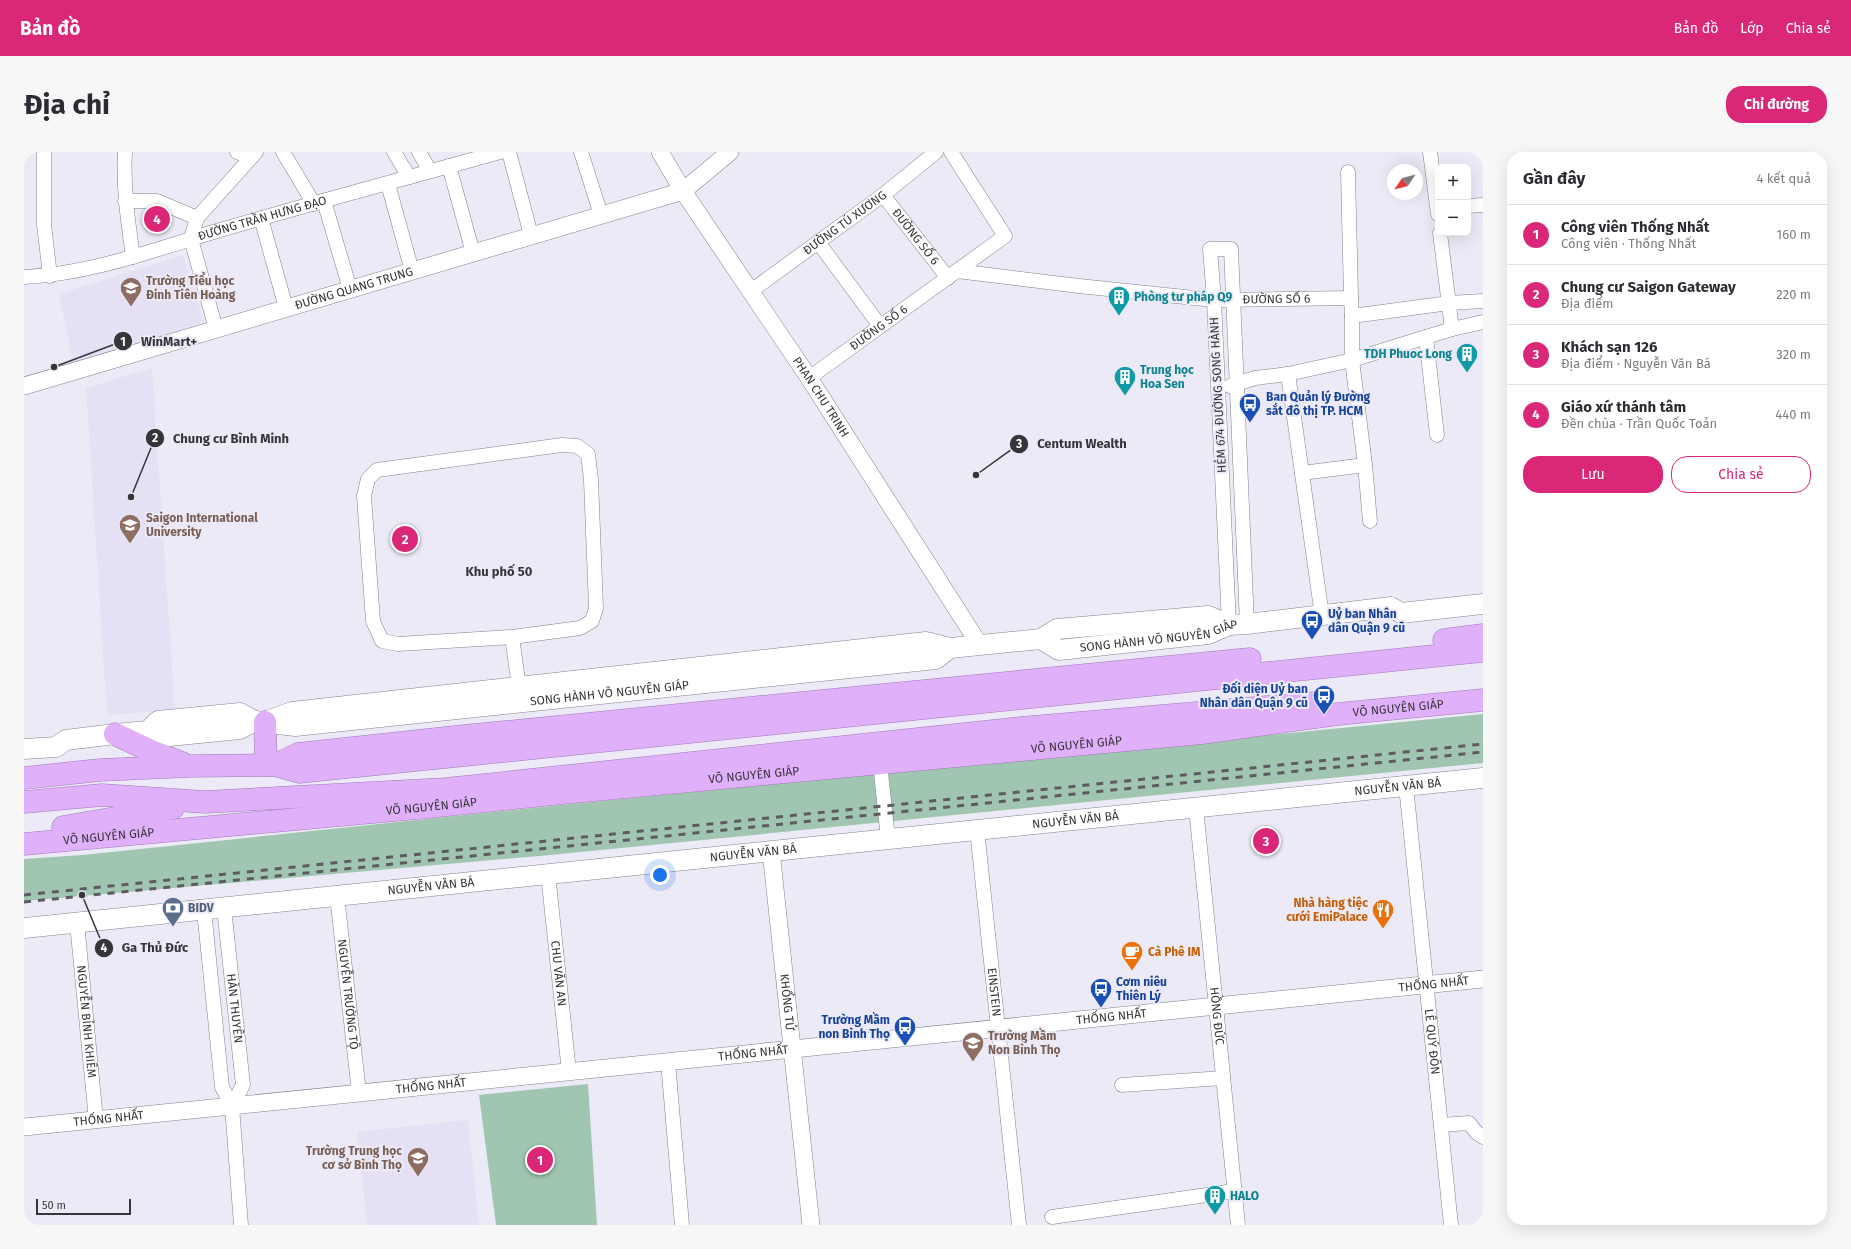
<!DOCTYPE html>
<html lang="vi">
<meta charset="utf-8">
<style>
body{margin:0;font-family:"Fira Sans",sans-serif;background:#f7f7f7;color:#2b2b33}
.controls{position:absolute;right:12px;top:12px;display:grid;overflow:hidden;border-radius:8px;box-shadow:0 4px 16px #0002}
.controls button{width:36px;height:36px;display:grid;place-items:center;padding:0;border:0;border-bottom:1px solid #e1e1e2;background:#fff;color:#2b2b33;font:20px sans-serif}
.compass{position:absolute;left:1363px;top:12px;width:36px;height:36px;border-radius:50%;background:#fff;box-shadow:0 4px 16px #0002;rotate:235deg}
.scale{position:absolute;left:12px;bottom:10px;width:95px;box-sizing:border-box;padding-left:4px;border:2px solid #37353a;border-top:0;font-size:11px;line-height:14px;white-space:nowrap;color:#37353a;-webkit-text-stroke:3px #eceaf6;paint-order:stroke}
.you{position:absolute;left:636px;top:723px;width:14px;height:14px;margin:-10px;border:3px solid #fff;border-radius:50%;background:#1a73e8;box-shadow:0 0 0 6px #1a73e833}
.badge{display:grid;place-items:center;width:26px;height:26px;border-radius:50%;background:#db2777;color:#fff;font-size:13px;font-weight:700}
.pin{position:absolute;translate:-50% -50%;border:2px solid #fff;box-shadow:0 1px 4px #0006}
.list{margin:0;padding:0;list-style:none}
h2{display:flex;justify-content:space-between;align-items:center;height:52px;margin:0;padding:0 16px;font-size:17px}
h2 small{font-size:13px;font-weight:400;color:#7c7c81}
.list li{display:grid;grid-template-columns:26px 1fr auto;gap:12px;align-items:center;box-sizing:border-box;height:60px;padding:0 16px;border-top:1px solid #e1e1e2}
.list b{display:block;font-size:15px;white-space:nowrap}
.list p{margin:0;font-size:13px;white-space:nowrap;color:#7c7c81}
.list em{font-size:13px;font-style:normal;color:#7c7c81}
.actions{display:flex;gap:8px;padding:12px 16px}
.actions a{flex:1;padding:9px 0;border:1px solid #db2777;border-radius:16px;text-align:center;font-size:14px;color:#db2777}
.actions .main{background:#db2777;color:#fff}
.map{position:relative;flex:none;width:1459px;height:1073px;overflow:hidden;border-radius:16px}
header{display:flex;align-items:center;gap:24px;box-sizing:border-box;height:56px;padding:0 20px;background:#db2777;color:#fff}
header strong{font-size:19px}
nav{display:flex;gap:22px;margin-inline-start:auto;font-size:14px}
.intro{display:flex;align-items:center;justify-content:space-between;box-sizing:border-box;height:96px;padding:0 24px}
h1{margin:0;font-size:28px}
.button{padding:10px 18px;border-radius:16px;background:#db2777;color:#fff;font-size:14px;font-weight:700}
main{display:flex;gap:24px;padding:0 24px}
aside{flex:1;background:#fff;border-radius:16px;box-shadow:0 4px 16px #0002}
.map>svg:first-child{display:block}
</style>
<header>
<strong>Bản đồ</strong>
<nav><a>Bản đồ</a><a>Lớp</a><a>Chia sẻ</a></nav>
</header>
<div class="intro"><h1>Địa chỉ</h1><a class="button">Chỉ đường</a></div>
<main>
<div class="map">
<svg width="1459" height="1073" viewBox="0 0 1459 1073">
<rect width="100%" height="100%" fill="#eceaf6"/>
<!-- built -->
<path fill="#e5e0f4" d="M159,103l21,67 -130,44 -15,-72z
M128,216l23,342 -68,5 -21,-327z
M444,968l11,105h-112l-10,-93z"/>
<!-- green -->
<path fill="#a0c6b1" d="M1459,562v49l-943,93 -516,45v-42l59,-4 468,-49z
M564,932l9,141h-101l-17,-130z"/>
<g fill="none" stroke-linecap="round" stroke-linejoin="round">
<!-- minor casing -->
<g stroke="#84818c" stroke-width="15">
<g id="minor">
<path d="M20,0v72l6,52"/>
<path d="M101,0c-2,35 3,70 8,105"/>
<path d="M213,0l13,5"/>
<path d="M259,0l31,52"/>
<path d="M370,0l15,25"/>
<path d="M395,0l11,19"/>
<path d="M485,0l22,83"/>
<path d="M557,0l20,63"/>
<path d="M1406,0l8,62"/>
<path d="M425,14l24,87"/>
<path d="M1324,20l3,126"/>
<path d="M364,32l24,87"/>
<path id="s1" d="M859,43l65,83"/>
<path d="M101,49h32l40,17"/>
<path d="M300,49l26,88"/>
<path d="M1444,54l15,-1"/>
<path d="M237,66l25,90"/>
<path d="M1416,81l12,96"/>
<path d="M794,90l62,84"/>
<path id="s2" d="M933,119l122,15 135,14 137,-2 1,18 97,-13 34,-2"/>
<path id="s3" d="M0,125c67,-3 133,-28 196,-47 93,-27 187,-52 280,-78"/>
<path id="s4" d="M727,139l132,-96 53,-43"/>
<path d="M192,177l-25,-90 6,-21 59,-66"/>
<path d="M1402,185l11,98"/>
<path d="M1264,222l34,242"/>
<path id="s5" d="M785,226l196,-142 -54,-84"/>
<path d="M1206,234l25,-8 33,-4 64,-14 100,-31 31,-7"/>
<path d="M1341,313l5,56"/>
<path d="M1278,321l63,-8 -13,-105v-44"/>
<path d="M1205,473l-15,-325 -4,-51h21l16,375"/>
<path d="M488,485l-114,7 -16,-3 -9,-20 -9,-125 4,-17 9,-9 185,-25 15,1 11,8 3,26 5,128 -4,13 -12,7 -68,9 7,50"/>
<path d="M856,611l8,76"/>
<path id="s6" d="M1382,634l45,439"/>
<path id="s7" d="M1172,656l42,417"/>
<path id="s8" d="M953,678l42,395"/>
<path id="s9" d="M524,722l21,198"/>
<path id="s10" d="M313,744l22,197"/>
<path id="s11" d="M200,756l19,177 -11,21"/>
<path d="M180,758l18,177 10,19 9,119"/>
<path id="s12" d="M53,771l19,197"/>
<path d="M644,910l14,163"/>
<path d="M1098,933l101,-7"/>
<path d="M1417,973l28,-2 8,10 6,4"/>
<path d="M1028,1065l183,-26"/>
</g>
</g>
<!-- tertiary casing -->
<g stroke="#84818c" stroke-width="18">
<g id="tertiary">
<path id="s13" d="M636,0l23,39 126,187 170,266"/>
<path id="s14" d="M0,234l659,-195 47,-39"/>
<path id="s15" d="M747,699l40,374"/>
<path id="s16" d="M0,975l1459,-148"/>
</g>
</g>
<!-- secondary casing -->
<g stroke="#84818c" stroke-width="21">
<g id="secondary">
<path id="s17" d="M1017,487l18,11 149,-16 21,-9 18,-1 144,-17 10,6 82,-9"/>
<path d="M241,570l27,-10 634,-70 24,6 91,-9 16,-10 151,-13 21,9"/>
<path id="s18" d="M124,579l10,-10 82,-8 15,8 40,5 641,-67 14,-11"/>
<path d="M0,597l32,-2 10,-7 49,-6 33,-3 11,6 81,-8 15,-8"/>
<path id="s19" d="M0,776l1459,-150"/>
</g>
</g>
<!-- trunk casing -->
<g stroke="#a079b6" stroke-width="23">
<g id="trunk">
<path d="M1420,488l39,-5"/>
<path d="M241,570l1,43"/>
<path d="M91,582l36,17 31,12"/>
<path d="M251,613l23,-11 166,-18 786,-77"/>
<path d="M0,626l76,-8 90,-4 85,-1 24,7 1184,-121"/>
<path d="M0,650l78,-7 103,7 241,-13 575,-61 293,-25"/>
<path d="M39,675l110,-19"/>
<path id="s20" d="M0,692l404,-37 124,-13 649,-61 137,-19 145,-14"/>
</g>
</g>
<!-- minor -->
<use href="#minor" stroke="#fff" stroke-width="14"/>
<!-- tertiary -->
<use href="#tertiary" stroke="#fff" stroke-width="17"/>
<!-- secondary -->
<use href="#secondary" stroke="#fff" stroke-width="20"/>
<!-- trunk -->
<use href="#trunk" stroke="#e0b0fa" stroke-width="22"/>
<!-- rail -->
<path stroke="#5d5b61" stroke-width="3" stroke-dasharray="7 7" stroke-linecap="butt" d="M0,743l1459,-151
M0,750l1459,-150"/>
</g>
<!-- icons -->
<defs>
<g id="school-pin" transform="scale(1.15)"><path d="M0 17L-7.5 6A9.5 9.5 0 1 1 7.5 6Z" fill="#8d6e63" stroke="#eceaf6"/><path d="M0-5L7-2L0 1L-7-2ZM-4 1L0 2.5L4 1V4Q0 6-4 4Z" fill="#fff"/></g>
<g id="building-pin" transform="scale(1.15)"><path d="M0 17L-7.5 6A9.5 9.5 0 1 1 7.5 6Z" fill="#0f9aa8" stroke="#eceaf6"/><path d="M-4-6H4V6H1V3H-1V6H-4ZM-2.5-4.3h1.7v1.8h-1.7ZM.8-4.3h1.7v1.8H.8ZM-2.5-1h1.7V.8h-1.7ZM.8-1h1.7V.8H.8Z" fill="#fff"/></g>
<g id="bus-pin" transform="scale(1.15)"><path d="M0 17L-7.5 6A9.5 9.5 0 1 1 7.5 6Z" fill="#1a4fb4" stroke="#eceaf6"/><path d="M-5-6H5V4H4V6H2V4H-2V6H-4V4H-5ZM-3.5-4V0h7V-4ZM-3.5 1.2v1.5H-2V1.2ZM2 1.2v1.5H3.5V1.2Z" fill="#fff"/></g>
<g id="university-pin" transform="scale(1.15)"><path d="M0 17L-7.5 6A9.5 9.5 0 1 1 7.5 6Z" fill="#8d6e63" stroke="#eceaf6"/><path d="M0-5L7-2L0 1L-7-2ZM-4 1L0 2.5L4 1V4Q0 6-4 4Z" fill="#fff"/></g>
<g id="bank-pin" transform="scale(1.15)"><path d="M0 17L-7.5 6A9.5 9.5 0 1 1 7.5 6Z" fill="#5c6f8a" stroke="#eceaf6"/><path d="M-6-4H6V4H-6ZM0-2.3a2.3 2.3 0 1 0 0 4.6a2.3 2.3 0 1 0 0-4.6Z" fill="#fff"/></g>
<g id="restaurant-pin" transform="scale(1.15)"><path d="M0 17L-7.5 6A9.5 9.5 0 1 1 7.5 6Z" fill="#e8710a" stroke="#eceaf6"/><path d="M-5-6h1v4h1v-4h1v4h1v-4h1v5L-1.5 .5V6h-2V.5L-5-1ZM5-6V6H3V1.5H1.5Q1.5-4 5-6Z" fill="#fff"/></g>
<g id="cafe-pin" transform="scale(1.15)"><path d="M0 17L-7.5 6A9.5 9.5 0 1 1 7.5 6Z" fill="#e8710a" stroke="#eceaf6"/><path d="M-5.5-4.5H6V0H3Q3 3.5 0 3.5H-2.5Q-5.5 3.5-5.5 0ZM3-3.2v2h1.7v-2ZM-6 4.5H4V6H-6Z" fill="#fff"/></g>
</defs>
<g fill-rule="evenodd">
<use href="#school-pin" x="107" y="136"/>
<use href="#building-pin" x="1095" y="145"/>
<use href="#building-pin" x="1443" y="202"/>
<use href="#building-pin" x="1101" y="225"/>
<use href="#bus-pin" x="1226" y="252"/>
<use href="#university-pin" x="106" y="373"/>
<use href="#bus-pin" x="1288" y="469"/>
<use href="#bus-pin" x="1300" y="544"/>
<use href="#bank-pin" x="149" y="756"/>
<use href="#restaurant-pin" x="1359" y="758"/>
<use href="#cafe-pin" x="1108" y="800"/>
<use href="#bus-pin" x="1077" y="837"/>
<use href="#bus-pin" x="881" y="875"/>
<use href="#school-pin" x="949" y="891"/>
<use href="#school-pin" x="394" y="1006"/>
<use href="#building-pin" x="1191" y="1044"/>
</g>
<g text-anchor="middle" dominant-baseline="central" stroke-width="4" stroke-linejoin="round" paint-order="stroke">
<!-- street labels -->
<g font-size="12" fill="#37353a" stroke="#eceaf6">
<text stroke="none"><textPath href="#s3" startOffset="246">ĐƯỜNG TRẦN HƯNG ĐẠO</textPath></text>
<text stroke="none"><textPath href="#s4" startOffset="116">ĐƯỜNG TÚ XƯƠNG</textPath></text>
<text stroke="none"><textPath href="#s1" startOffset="53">ĐƯỜNG SỐ 6</textPath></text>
<text stroke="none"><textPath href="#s14" startOffset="344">ĐƯỜNG QUANG TRUNG</textPath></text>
<text stroke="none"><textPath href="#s2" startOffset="321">ĐƯỜNG SỐ 6</textPath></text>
<text stroke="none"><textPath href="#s5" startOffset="86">ĐƯỜNG SỐ 6</textPath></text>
<text transform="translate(1194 243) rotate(-93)">HẺM 674 ĐƯỜNG SONG HÀNH</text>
<text stroke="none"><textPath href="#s13" startOffset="293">PHAN CHU TRINH</textPath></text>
<text stroke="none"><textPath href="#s17" startOffset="122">SONG HÀNH VÕ NGUYÊN GIÁP</textPath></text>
<text stroke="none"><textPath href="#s18" startOffset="470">SONG HÀNH VÕ NGUYÊN GIÁP</textPath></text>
<text stroke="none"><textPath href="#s20" startOffset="1381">VÕ NGUYÊN GIÁP</textPath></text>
<text stroke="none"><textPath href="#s20" startOffset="1057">VÕ NGUYÊN GIÁP</textPath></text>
<text stroke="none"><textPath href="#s20" startOffset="733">VÕ NGUYÊN GIÁP</textPath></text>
<text stroke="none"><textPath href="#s19" startOffset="1381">NGUYỄN VĂN BÁ</textPath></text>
<text stroke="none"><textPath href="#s20" startOffset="409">VÕ NGUYÊN GIÁP</textPath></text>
<text stroke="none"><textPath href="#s19" startOffset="1057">NGUYỄN VĂN BÁ</textPath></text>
<text stroke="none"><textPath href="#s20" startOffset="85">VÕ NGUYÊN GIÁP</textPath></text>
<text stroke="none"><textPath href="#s19" startOffset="733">NGUYỄN VĂN BÁ</textPath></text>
<text stroke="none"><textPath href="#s19" startOffset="409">NGUYỄN VĂN BÁ</textPath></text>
<text stroke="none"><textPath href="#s9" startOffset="100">CHU VĂN AN</textPath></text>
<text stroke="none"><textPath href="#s16" startOffset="1417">THỐNG NHẤT</textPath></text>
<text stroke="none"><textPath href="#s8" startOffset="163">EINSTEIN</textPath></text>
<text stroke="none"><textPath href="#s10" startOffset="99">NGUYỄN TRƯỜNG TỘ</textPath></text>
<text stroke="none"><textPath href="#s15" startOffset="152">KHỔNG TỬ</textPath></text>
<text stroke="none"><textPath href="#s11" startOffset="101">HÀN THUYÊN</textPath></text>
<text stroke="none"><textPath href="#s16" startOffset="1093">THỐNG NHẤT</textPath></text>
<text stroke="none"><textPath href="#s7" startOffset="209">HỒNG ĐỨC</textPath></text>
<text stroke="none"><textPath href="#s12" startOffset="99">NGUYỄN BỈNH KHIÊM</textPath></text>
<text stroke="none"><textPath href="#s6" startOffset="257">LÊ QUÝ ĐÔN</textPath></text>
<text stroke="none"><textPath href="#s16" startOffset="733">THỐNG NHẤT</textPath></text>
<text stroke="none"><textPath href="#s16" startOffset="409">THỐNG NHẤT</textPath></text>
<text stroke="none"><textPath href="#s16" startOffset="85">THỐNG NHẤT</textPath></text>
</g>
<!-- education labels -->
<g font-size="12" font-weight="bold" fill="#785e54" stroke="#eceaf6" text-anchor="start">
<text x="122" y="129">Trường Tiểu học<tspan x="122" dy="14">Đinh Tiên Hoàng</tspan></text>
<text x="122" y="366">Saigon International<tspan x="122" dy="14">University</tspan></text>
<text x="964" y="884">Trường Mầm<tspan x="964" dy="14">Non Bình Thọ</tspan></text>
<text x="378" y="999" text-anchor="end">Trường Trung học<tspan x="378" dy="14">cơ sở Bình Thọ</tspan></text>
</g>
<!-- culture labels -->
<g font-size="12" font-weight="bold" fill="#0d838f" stroke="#eceaf6" text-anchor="start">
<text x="1110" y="145">Phòng tư pháp Q9</text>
<text x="1428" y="202" text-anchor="end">TDH Phuoc Long</text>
<text x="1116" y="218">Trung học<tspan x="1116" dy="14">Hoa Sen</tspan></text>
<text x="1206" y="1044">HALO</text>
</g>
<!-- transit labels -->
<g font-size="12" font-weight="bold" fill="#164399" stroke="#eceaf6" text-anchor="start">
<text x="1242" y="245">Ban Quản lý Đường<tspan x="1242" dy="14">sắt đô thị TP. HCM</tspan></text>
<text x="1304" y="462">Uỷ ban Nhân<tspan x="1304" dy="14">dân Quận 9 cũ</tspan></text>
<text x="1284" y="537" text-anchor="end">Đối diện Uỷ ban<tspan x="1284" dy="14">Nhân dân Quận 9 cũ</tspan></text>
<text x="1092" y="830">Cơm niêu<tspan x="1092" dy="14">Thiên Lý</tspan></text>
<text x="866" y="868" text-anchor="end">Trường Mầm<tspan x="866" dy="14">non Bình Thọ</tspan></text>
</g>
<!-- food labels -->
<g font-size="12" font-weight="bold" fill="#c56008" stroke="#eceaf6" text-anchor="end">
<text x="1344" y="751">Nhà hàng tiệc<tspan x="1344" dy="14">cưới EmiPalace</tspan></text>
<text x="1124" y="800" text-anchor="start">Cà Phê IM</text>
</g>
<!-- service labels -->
<g font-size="12" font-weight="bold" fill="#4e5e75" stroke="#eceaf6" text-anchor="start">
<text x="164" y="756">BIDV</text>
</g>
<!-- neighbourhood labels -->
<g font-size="13" font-weight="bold" fill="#37353a" stroke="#eceaf6">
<text x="475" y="419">Khu phố 50</text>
</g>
</g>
<!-- callouts -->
<path fill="none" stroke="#37353a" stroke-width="1.5" d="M30 215L99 189M107 345L131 286M952 323L995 292M58 743L80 796"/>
<g fill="#37353a" stroke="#eceaf6" stroke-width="1.5">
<circle cx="30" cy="215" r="4"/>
<circle cx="107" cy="345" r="4"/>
<circle cx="952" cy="323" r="4"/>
<circle cx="58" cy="743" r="4"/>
<circle cx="99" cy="189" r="10"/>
<circle cx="131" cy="286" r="10"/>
<circle cx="995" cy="292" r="10"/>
<circle cx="80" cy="796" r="10"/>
</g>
<g font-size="12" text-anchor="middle" font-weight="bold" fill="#fff">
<text x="99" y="194">1</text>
<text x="131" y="290">2</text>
<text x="995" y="296">3</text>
<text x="80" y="800">4</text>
</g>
<g font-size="13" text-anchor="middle" font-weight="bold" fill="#37353a" stroke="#eceaf6" stroke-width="4" stroke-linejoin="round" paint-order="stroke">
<text x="145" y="194">WinMart+</text>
<text x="207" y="291">Chung cư Bình Minh</text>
<text x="1058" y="296">Centum Wealth</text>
<text x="131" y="800">Ga Thủ Đức</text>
</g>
</svg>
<div class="controls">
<button>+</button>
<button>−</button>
</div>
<svg class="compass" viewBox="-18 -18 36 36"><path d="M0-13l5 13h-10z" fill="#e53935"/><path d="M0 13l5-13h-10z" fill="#7c7c81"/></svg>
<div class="scale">50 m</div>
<div class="you"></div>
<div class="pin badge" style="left:516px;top:1008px">1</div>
<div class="pin badge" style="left:381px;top:387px">2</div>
<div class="pin badge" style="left:1242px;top:689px">3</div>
<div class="pin badge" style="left:133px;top:67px">4</div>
</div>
<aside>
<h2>Gần đây<small>4 kết quả</small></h2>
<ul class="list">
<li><span class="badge">1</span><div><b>Công viên Thống Nhất</b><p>Công viên · Thống Nhất</p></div><em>160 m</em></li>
<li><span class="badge">2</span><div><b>Chung cư Saigon Gateway</b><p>Địa điểm</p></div><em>220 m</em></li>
<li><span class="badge">3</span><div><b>Khách sạn 126</b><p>Địa điểm · Nguyễn Văn Bá</p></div><em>320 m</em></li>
<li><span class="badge">4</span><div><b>Giáo xứ thánh tâm</b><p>Đền chùa · Trần Quốc Toản</p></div><em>440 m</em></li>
</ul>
<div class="actions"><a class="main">Lưu</a><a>Chia sẻ</a></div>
</aside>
</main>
